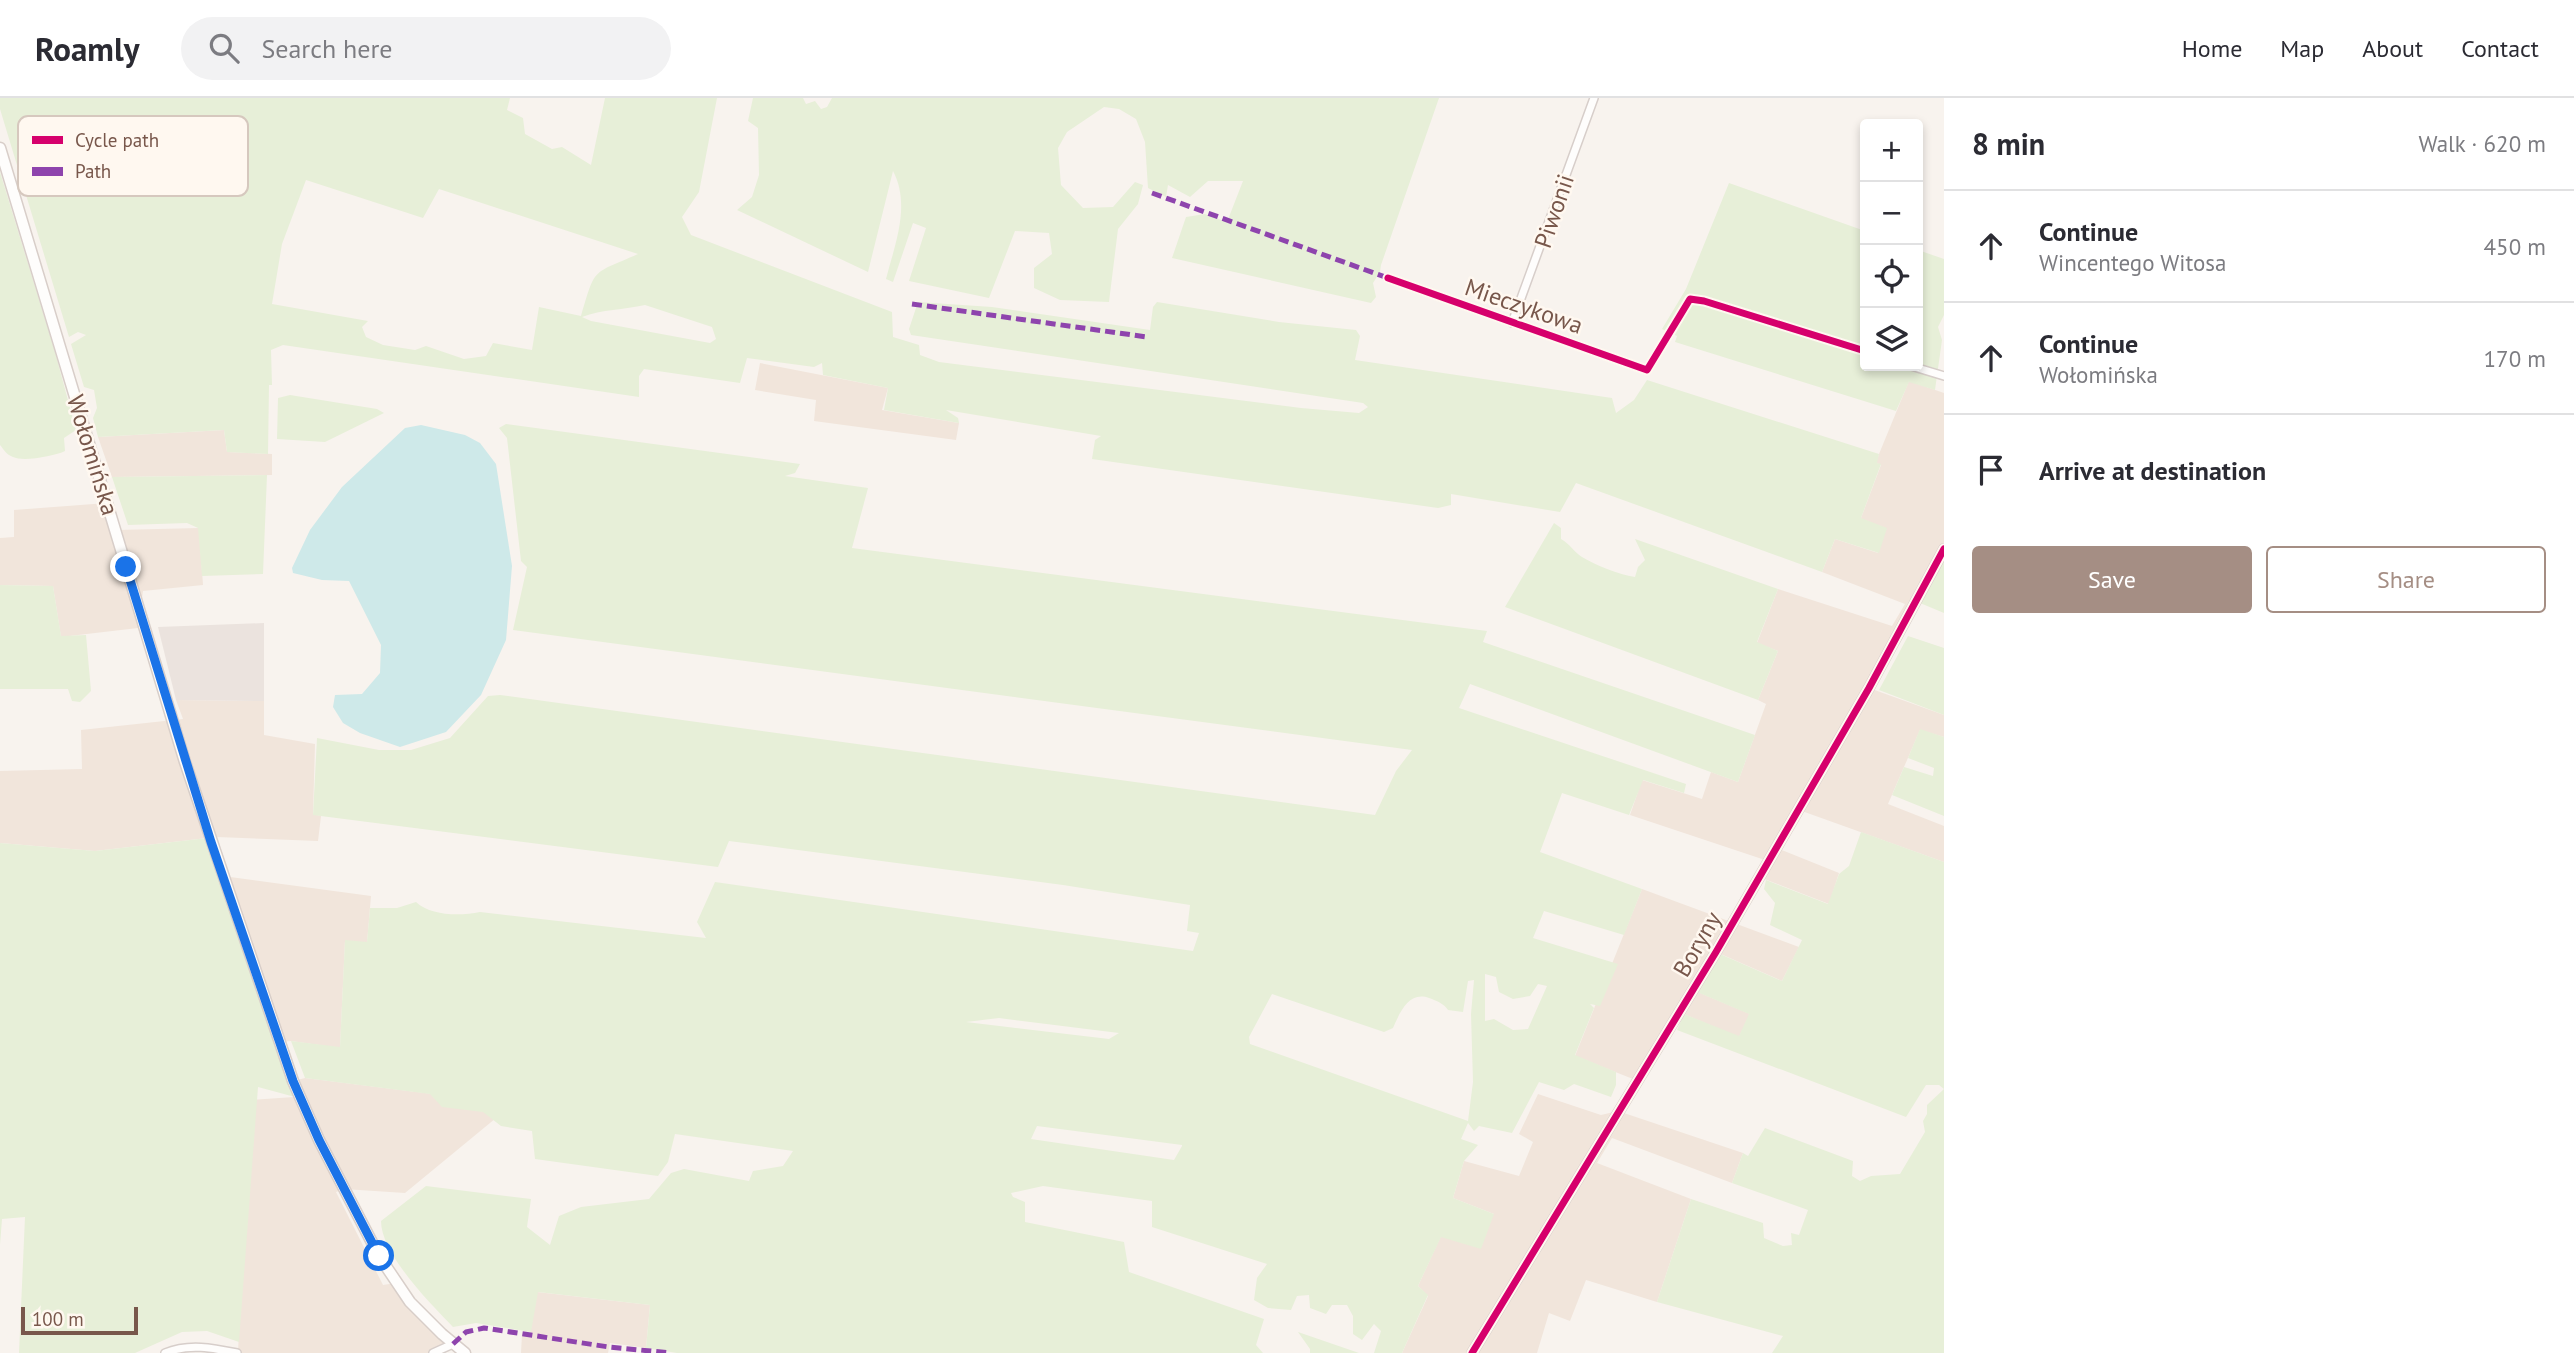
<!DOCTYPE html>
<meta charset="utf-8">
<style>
body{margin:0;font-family:"PT Sans",sans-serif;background:#f2f2f3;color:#2b2b33}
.controls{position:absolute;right:21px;top:21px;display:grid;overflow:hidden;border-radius:7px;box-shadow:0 4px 10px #0003}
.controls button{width:63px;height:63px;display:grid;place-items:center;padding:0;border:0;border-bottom:2px solid #e1e1e2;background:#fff;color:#2b2b33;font:35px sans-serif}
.scale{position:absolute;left:21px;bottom:18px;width:117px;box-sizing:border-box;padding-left:7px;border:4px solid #78574b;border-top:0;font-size:19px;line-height:24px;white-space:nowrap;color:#78574b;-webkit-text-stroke:5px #fff8f0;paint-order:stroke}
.stop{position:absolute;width:21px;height:21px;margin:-16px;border:5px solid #1a73e8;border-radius:50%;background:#fff}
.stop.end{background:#1a73e8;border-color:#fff;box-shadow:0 2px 7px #0008}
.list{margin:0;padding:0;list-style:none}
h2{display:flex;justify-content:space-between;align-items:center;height:91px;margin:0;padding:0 28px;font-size:30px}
h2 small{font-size:23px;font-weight:400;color:#7c7c81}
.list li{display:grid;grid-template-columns:46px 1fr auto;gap:21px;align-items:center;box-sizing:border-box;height:112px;padding:0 28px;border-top:2px solid #e1e1e2}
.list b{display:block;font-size:26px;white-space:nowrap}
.list p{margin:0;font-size:23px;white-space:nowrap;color:#7c7c81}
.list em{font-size:23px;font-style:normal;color:#7c7c81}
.actions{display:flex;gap:14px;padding:21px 28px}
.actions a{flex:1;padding:16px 0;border:2px solid #a58e84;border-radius:7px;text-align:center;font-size:24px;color:#a58e84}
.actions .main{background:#a58e84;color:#fff}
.icon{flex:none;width:38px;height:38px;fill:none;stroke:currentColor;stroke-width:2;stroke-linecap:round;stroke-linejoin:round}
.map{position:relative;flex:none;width:1944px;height:1255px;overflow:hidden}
header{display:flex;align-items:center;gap:42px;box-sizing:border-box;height:98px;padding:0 35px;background:#fff;border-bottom:2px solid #e1e1e2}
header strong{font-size:33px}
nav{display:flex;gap:38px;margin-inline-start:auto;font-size:24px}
.search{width:490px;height:63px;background:#f2f2f3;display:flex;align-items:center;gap:18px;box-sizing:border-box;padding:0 24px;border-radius:38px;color:#7c7c81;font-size:26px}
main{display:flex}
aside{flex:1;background:#fff}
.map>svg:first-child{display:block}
</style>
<header>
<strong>Roamly</strong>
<div class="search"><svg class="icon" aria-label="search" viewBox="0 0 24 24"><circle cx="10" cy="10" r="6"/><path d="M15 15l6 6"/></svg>Search here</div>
<nav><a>Home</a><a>Map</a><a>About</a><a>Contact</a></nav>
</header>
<main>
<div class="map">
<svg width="1944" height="1255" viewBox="0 0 1944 1255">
<rect width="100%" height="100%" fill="#f8f3ee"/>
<!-- residential -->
<path fill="#f1e5db" d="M760,265l128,25 -6,22 77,13 -3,17 -142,-19 2,-21 -61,-10z
M1909,283l35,12v156l-75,139 75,27v22l-24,-7 -32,74 56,22v36l-145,-52 -22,38 62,25 -10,31 -70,-27 9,-16 -138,-46 12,-35 60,19 9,-27 27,10 28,-78 -8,-4 20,-49 -21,-8 21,-54 114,37 13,-22 -83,-32 13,-33 43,14 -17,-35 20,-53 -5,-2 3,-9z
M224,332l3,22 45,2v21l-160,2 -14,-40z
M107,405l10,27 82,-2 4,57 -60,6 -5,37 -77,9 -8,-51 -53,-1v-47l14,-1v-27z
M176,602l88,1v34l51,9 -2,70 8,2 -3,25 -102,-4 -121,14 -95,-8v-72l82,-2 -1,-39 102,-11z
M223,778l148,20 -4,47 -22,-2 -5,107 -49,-7 -11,1z
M1642,791l157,58 -17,34 -66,-29 -23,38 57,24 -11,23 -60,-25 -41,69 -63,-25z
M305,980l208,26 -108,89 -61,-4 -8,3 47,93 13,-2 57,61 -9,9h-206l11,-253 45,-3 -1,-16z
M1538,996l63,21 17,-4 125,42 -11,30 -120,-45 -15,25 94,36 -34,103 -71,-22 -16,41 -21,-8 -12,40h-135l26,-57 -10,-10 23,-50 53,-22 -41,-16 11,-37 55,15 14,-34 -14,-8z
M537,1194l113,13 -4,43 -36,-5 -2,10h-87l1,-19 8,1z"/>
<!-- industrial -->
<path fill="#ebe3de" d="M264,525v78l-88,-1 -18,-73z"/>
<!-- green -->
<path fill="#e7efd8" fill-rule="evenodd" d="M0,0h510l-3,12 16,8 2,16 27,15 10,-2 29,18 14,-67h112l-18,94 -17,25 9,18 201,77 1,25 26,8 1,10 19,7 362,46 58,5 9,-6 -5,-4 -452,-68 -2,-6 9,-27 74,5 158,23 3,-23 4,-5 122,20 77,8 4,6 -5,24 257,38 4,15 18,-13 13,-20 232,74 -2,9 4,1 -20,54 26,10 -8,25 -44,-14 -13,33 -246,-89 -16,29 -109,-18v11l-13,3 -346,-49 3,-19 6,-4 -155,-26 12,8 1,5 -75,-13 4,-22 -65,-13 -1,-12 -8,4 -67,-9 -7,25 -96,-14 -5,7v21l-356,-52 -12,5 1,35h-3l-1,69 -41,-2 -3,-22 -126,7 -5,-19 4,-10 -3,-18 -10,-3 -13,-43 15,-9 -8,-3 -9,5 -69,-228zM306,82l117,38 16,-29 199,65c-47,21 -42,12 -57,62l-42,-9 -7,43 -39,-7 -7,13 -22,3 -38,-13 -11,4 -32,-5 -17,-8 -4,-10 6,-6 -96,-17 10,-60zM645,207l67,22 4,12 -6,4 -119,-22 -9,-4c20,-8 42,-7 63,-12z
M753,0h50l3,6 9,-3 6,8 6,-2 5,-9h607l-58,167 -1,7 -7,11 3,14 -5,6 -199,-45 14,-41 19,-3 22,8 16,-41h-35l-18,16 -22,-12 -2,12 -18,-9 -3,-46 -9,-23 -17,-10 -15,-2 -37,25 -9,16 3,37 22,23 30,-1 22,-25 8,3 -5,19 -20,25 -9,73 -49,-2 -26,-12v-20l18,-14 -3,-21 -34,-2 -26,67 -80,-17 17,-53 -13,-5 -20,59 -7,-3c9,-35 25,-74 7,-108l-25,101 -131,-62 15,-13 7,-22 -1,-47 -10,-7z
M0,74l55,180 21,78 -12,8 1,13c-10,5 -42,11 -52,6 -6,-2 -9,-7 -13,-12z
M1729,85l136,48v135h53v-116l26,9v56l-6,12 4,13 -7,50 -26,-8 -13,29 -221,-69 2,-6 -15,-7 24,-40z
M290,297l87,14 7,4 -59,29 -48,-3 1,-41z
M506,326l294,40 -5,9 -10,3 83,12 -16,60 635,83 -4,11 272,93 -17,47 -268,-98 -11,24 227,76 -2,9 -41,-13 -14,35 -67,-22 -22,59 102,37 -18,46 -80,-24 -11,27 85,26 -18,42 -10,-2 4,4 -19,47 41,17v13l-5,12 -37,-13 -10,6 -25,-8 -27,51 -33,-7 -5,5 -6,-8 -7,16 17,6 -14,16 -11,37 41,16 -13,35 -40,-12 -23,49 10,9 -26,58h-28l7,-22 -7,-7 -12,16 -9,-6v-18l-6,-11h-15l-6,9 -16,-6 -1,-13 -12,1 -6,14 -23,-2 -14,-8 3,-22 10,-14 -115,-37v-26l-109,-15 -32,7 2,4 12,5v20l99,20 5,30 135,47 -8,26 7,8h-586l-31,-5 4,-43 -112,-13 -7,40 -55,-9 -23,4c-23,-24 -72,-73 -72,-106l45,-35 105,13 -4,28 23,18 9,-29 22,-9 68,-8 22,-26 13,-4 65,12 4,-10 30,-5 10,-15 -118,-17 -7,28 -10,14 -123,-17 -3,-28 -31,-5 -18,-14 -41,-5 -12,-13 -125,-16 -14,-37 49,6 5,-107 22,2 3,-34h27l19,-6c15,14 44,14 64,10l226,26 -9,-16 18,-40 478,69 6,-18 -12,-2 3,-26 -127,-20 -334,-44 -11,26 -405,-52 4,-77 62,12h32l39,-12 38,-42 12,-1 875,120 21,-44 16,-21 -899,-120 14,-63 -6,-6 -14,-123 -8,-10zM1485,876l11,3 3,15 14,7 17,-3 8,-12 9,2 -19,43 -15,1 -19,-11 -9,2zM1474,882l-3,34 2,68 -5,39 -218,-77 -1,-7 23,-43 112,38 9,-4c7,-16 16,-37 36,-30 8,3 14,5 19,12l15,2 5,-31zM999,920l120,15 -10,6 -143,-17zM1037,1028l145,19v1l-8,14 -143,-21z
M267,377l-4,99 -61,2 -4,-48 -11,-5 -59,2 -16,-48z
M1554,425l7,5v11c9,5 13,13 21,18 15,9 36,17 53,20l3,-10 7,-7 -10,-21 143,50 -21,53 21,9 -20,49 -253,-93z
M1944,461v54l-24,-10z
M0,487l53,1 8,50 25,-1 5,56 -11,11 -8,-1 -4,-12h-68z
M1908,538l36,12v67l-65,-25z
M1920,631l24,8v79l-52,-21 12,-28 29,9 1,-8 -26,-10z
M1861,734l83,30v491h-172l11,-17 -126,-34 34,-103 72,24 1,15 19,8 9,-1 -1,-12 8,2 9,-25 -76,-27 11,-30 5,3 17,-28 88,33 -1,15 8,5 11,-5 29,-2 25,-42 -2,-11 4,-7v-9l17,-16 -5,-4h-13l-20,32 -229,-87 7,-16 55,22 10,-22 -52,-22 23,-38 62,27 20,-41 -32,-15 5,-22 -11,-14 2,-9 62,24 11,-30 10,-8z
M216,739l44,132 35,128 -37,-10 -19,255 -32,-11 -25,1 -47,21h-116l6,-136 -23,2 -2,26v-402l95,8z
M1298,1234l61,21h-49v-4z"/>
<!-- water -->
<path fill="#cee9e9" d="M421,327l44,10 15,8 16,21 16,102 -6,74 -25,55 -35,37 -46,15 -40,-14 -17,-10 -10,-16 2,-12 27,-1 18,-21 1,-28 -32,-64 -27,-1 -29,-7 -1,-5 18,-38 32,-43 63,-59z"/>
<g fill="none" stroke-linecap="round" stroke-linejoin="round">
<!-- minor casing -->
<g stroke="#d7ceca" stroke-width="10">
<path id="minor" d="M1388,180l259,92 43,-71 14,2 161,50
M1512,225l82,-225
M1911,268l33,10
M165,1255c24,-10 48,-5 72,0
M433,1255l20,-9"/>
</g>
<!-- tertiary casing -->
<g stroke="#d7ceca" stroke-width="12">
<path id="tertiary" d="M1472,1255l244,-401 153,-264 75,-139"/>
</g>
<!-- secondary casing -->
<g stroke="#d8cec9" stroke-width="13">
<path id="secondary" d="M0,50l185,614 108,319 26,59 60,116 31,46 32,32 23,19"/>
</g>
<!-- minor -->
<use href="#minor" stroke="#fefdfc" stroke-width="7"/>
<!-- tertiary -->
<use href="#tertiary" stroke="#fefdfc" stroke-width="9"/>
<!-- secondary -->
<use href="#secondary" stroke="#fefdfc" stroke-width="10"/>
<!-- quiet -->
<path stroke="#8e44ad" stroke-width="5" stroke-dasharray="10 5" stroke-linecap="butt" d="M1152,95l236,85
M912,206l235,33
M453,1246l13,-12 18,-4 125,19 62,6"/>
<!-- cycleway casing -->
<g stroke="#fff8f0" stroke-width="11">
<path id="cycleway" d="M1388,180l259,92 43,-71 14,2 161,50
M1472,1255l244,-401 153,-264 75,-139"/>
</g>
<!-- cycleway -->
<use href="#cycleway" stroke="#d6006c" stroke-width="7"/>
</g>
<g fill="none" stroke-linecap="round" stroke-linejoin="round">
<!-- route -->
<path stroke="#1a73e8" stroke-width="9" d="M126,469l85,275 82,239 26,59 60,116"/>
</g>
<g text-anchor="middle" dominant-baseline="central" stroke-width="5" stroke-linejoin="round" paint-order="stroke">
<!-- street labels -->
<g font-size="24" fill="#78574b" stroke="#fff8f0">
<text transform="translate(1554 113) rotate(-71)">Piwonii</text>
<text transform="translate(1524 208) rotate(19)">Mieczykowa</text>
<text transform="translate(93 357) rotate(73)">Wołomińska</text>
<text transform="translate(1697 846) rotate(-60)">Boryny</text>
</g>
</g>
<!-- legend -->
<rect x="18" y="18" width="230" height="80" rx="10" fill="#fff8f0" stroke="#d6c8be" stroke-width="2"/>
<rect x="32" y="38" width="31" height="8" fill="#d6006c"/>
<rect x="32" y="69" width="31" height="9" fill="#8e44ad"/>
<g font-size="19" fill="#78574b">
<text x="75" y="49">Cycle path</text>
<text x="75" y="80">Path</text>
</g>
</svg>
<div class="controls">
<button>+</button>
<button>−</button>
<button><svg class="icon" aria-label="locate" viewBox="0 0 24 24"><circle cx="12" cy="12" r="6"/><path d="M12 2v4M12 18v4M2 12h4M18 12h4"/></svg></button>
<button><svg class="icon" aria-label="layers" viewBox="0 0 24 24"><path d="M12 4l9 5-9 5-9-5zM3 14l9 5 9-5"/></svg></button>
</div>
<div class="scale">100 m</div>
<div class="stop" style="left:379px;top:1158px"></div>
<div class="stop end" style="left:126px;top:469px"></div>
</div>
<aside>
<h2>8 min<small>Walk · 620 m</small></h2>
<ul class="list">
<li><svg class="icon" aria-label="ahead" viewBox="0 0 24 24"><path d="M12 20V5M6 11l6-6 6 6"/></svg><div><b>Continue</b><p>Wincentego Witosa</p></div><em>450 m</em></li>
<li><svg class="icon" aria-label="ahead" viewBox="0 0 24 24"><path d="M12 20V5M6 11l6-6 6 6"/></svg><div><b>Continue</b><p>Wołomińska</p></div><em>170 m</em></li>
<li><svg class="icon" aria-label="arrive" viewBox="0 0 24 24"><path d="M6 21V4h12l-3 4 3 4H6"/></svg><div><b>Arrive at destination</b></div></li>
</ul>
<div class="actions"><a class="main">Save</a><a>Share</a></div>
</aside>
</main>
